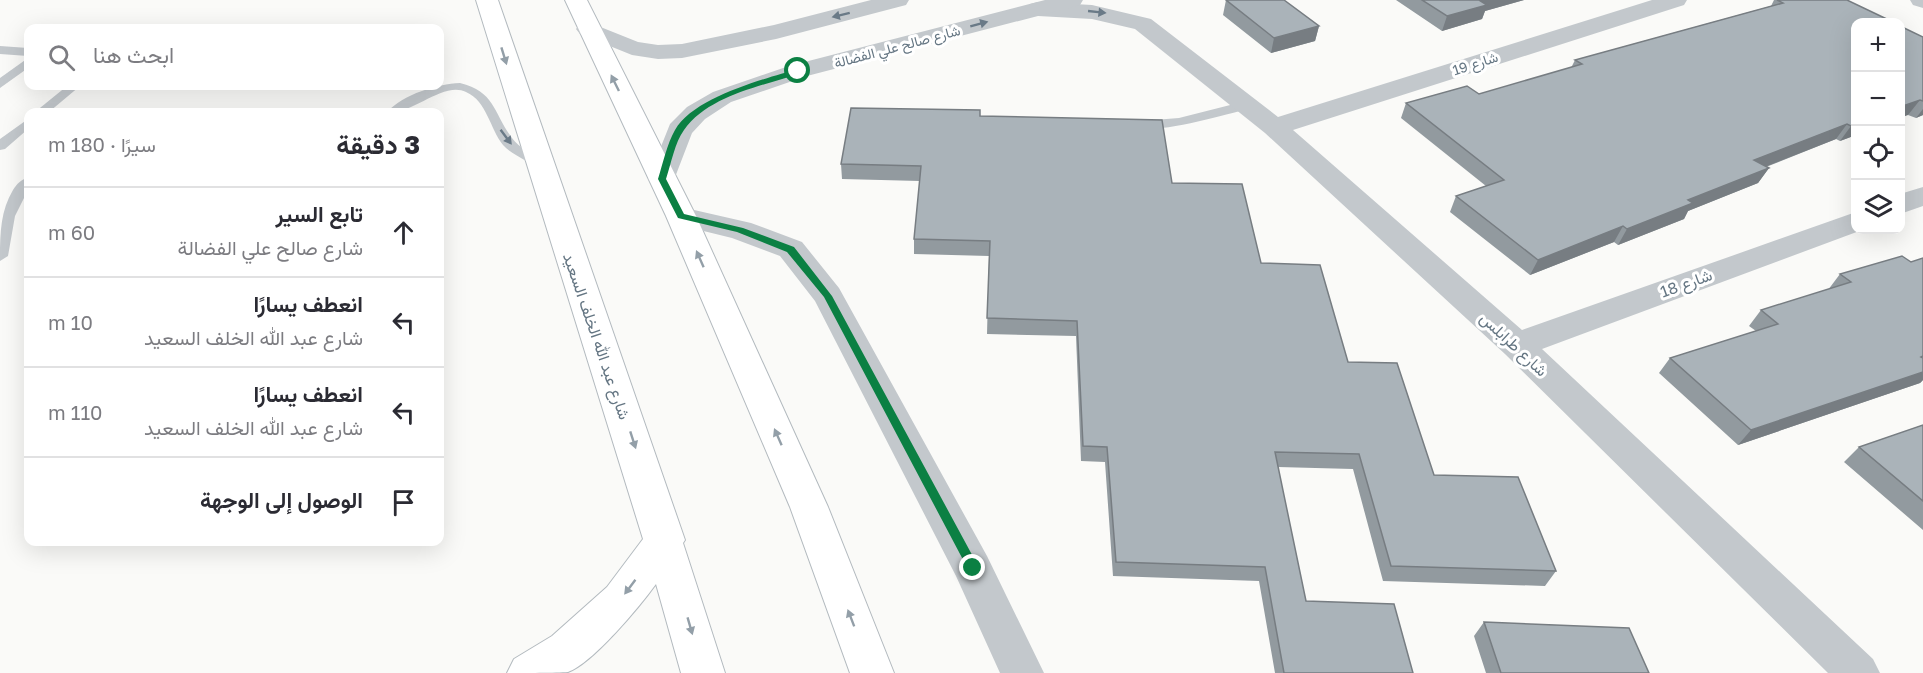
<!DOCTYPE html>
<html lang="ar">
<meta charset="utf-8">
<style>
body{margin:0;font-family:"Golos Text",Vazirmatn,sans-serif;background:#f7f7f7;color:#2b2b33;direction:rtl}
.controls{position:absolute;right:18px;top:18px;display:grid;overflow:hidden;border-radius:12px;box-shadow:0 6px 24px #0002}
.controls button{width:54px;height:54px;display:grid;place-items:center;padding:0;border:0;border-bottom:2px solid #e1e1e2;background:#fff;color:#2b2b33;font:30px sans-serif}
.stop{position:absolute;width:18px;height:18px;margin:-14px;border:4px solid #0b8043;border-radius:50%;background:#fff}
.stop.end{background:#0b8043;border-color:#fff;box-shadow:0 2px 6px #0008}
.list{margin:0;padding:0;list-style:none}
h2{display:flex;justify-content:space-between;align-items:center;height:78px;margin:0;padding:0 24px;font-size:26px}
h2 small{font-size:20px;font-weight:400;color:#7c7c81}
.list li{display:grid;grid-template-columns:39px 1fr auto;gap:18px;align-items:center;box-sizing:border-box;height:90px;padding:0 24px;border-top:2px solid #e1e1e2}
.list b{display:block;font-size:22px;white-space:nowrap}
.list p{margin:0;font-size:20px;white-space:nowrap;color:#7c7c81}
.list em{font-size:20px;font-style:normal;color:#7c7c81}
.icon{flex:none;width:33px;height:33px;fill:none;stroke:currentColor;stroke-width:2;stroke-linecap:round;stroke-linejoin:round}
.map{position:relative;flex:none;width:1923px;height:673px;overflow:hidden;direction:ltr}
.search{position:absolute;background:#fff;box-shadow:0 6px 24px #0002;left:24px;top:24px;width:420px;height:66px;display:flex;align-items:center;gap:15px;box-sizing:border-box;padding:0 21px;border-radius:12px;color:#7c7c81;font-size:22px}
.panel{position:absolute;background:#fff;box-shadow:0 6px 24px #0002;left:24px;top:108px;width:420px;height:438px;border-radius:12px;direction:rtl}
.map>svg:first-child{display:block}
</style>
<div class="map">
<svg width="1923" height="673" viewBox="0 0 1923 673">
<rect width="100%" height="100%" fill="#fafaf8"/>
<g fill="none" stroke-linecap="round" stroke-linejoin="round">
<!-- secondary casing -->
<g stroke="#b3babf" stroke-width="2">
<path id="secondary" d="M476,0h22l187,540 -2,3 42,130h-44l-25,-89c-15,21 -64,80 -88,88 -11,1 -47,1 -61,1l7,-14 38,-23 55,-49 36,-48z
M565,0h22l109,216 132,291 66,166h-44l-60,-166 -124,-291z"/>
</g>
<!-- service -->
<path fill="#c3c8cc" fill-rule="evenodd" d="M0,46l28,2v8l-28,-2z
M28,58v10l-28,20v-10z
M460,83c36,9 33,30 52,55 7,10 20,15 31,21l2,3 -2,3c-7,2 -11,-1 -17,-4 -8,-5 -17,-9 -23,-16 -13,-16 -16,-44 -37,-53 -23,-11 -53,23 -79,20 17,-18 50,-28 73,-29z
M67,86h13l-31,26h-14z
M1246,101l7,4 -2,3c-20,5 -103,30 -117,17l7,-4 38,-3z
M28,119v10l-23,20 -5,1v-11z
M28,178v12l-13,26 -7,40 -8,5c0,-26 0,-49 13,-71 4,-6 8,-11 15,-12z"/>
<!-- minor -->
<path fill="#c3c8cc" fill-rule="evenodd" d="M1652,0h35l-3,5 -391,125 229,200 334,-118v18h6l-320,119 331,310 7,14h-52l-323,-319 -240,-221 -130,-104 -43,-10 -54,-3 -8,-2 -4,-5 4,-5 8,-2 54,3 59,14 127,98z
M1910,0h13v8l-10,-3z
M1923,187v19l-23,8v-20z
M681,207l70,16 51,19 37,46 148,268 57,117h-44l-44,-97 -141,-275 -35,-45 -48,-18 -61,-15 -5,-7 5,-7z"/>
<!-- tertiary -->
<path fill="#c3c8cc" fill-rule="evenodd" d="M871,0h38l-3,5 -130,34 -94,19 -24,1 -26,-4 -52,-21 -4,-5 4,-5 8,-2 50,20 20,3 24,-1 92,-19z
M1045,0h38l-3,5 -273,71 -76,26 -26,17 -13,14 -20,52 -10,3 -10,-3 -4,-6 22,-55 17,-17 26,-15 76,-26z"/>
<!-- secondary -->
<use href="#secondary" fill="#fff" fill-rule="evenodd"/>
</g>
<!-- wall -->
<path fill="#929a9f" d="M1226,0l93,26 -4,15 -44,12 -48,-38z
M1396,0h128l-39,11 -3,8 -40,12z
M1774,0h73l9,22v113l-16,6 -4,-2 -70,28 3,1 -11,15 -70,28 -4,8 -66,26 -4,-3 -84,33 -80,-63 6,-16 30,-10 -85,-68 5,-15 73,-9 92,-26 4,-8 196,-54z
M1923,37v78l-7,3 -8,-3z
M980,116l192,67 89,80 87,99 86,113 122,96 -11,15 -162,-5 -30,-112 -75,-2 28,134 107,72h-138l-16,-92 -146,-5 -8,-114 -24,-1 -5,-125 -89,-2 2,-78 -75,-2v-15l6,-58 -78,-2 -1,-15z
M1923,258v122l-3,3 -182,62 -79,-72 11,-15 86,-27 -7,-5 12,-16 67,-20 12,-16 71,-12z
M1923,425v105l-79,-68 15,-15z
M1484,622l165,51h-163l-12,-37z"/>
<!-- shaded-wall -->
<path fill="#777d82" d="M1479,0h45l-39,11 -3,8 -40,12 5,-15z
M1319,26l-4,15 -44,12 3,-15z
M1920,100l-12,15 -8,3v-11z
M1923,109v6l-7,3z
M1847,124l-11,15 -92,36 10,-15z
M1856,125v10l-16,6 11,-15z
M1769,168l-11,15 -70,28 -4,8 -66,26 9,-16 61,-29z
M1623,226l-9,16 -84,33 8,-15z
M1923,372v8l-3,3 -182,62 13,-15z"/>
<!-- building -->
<path fill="#aab3b9" stroke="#777d82" stroke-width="1.5" d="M1226,0h58l35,26 -45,12z
M1422,0h57l8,5 -40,11z
M1777,0h70l46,22h-37v103l-5,1 -4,-2 -93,36 15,8 -81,32 5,3 -66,26 -4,-3 -85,34 -82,-64 48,-16 -98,-77 61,-17 12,8 103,-30 -7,-4 208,-57z
M1900,26l23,11v64l-3,-1 -20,7z
M851,108l129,2v6l182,4 10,63 70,1 19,79 59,2 28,97 49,1 37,112 84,2 38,94 -165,-5 -32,-112 -84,-2 31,149 88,3 19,69h-129l-19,-106 -149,-5 -9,-115 -24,-1 -6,-125 -90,-3 3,-77 -76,-2 7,-73 -80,-2z
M1902,256l9,6 12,-4v98l-2,1 2,1v14l-172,58 -81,-72 108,-34 -17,-14 90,-28 -11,-8z
M1923,425v76l-64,-54z
M1484,622l145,6 20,45h-148z"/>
<!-- one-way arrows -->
<defs><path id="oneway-solid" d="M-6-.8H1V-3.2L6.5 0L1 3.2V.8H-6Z" transform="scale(1.5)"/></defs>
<g fill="#6a7a87">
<use href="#oneway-solid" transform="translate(1097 12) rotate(6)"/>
<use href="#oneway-solid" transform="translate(841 15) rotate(166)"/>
<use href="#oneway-solid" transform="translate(979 24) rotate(-15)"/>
<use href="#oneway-solid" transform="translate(506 137) rotate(53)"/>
</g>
<g fill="#939fa8">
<use href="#oneway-solid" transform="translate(504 56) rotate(73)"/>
<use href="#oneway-solid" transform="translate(615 83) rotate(-116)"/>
<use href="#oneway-solid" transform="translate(700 259) rotate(-114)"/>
<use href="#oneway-solid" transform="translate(778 437) rotate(-114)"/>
<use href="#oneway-solid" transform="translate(633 440) rotate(72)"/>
<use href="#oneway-solid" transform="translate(630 587) rotate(127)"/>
<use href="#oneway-solid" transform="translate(851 618) rotate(-111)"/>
<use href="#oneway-solid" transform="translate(690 626) rotate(74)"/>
</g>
<!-- route -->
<path fill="#0b8043" d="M798,69l3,4c-38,13 -92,22 -117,57 -9,12 -13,34 -18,49l18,35 59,14 51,19 38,49 145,268 2,4 -6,5 -4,-2 -145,-274 -37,-45 -50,-20 -59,-14 -20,-39c5,-16 9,-35 17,-49 19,-33 89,-51 123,-61z"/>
<g text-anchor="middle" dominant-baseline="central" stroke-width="6" stroke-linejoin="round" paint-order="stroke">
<!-- far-street labels -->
<g font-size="14" fill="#657683" stroke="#fff">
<text transform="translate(897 46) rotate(-15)">شارع صالح علي الفضالة</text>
<text transform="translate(1475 63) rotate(-18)">شارع 19</text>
</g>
<!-- street labels -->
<g font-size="16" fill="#657683" stroke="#fff">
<text transform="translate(1686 283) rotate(-20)">شارع 18</text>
<text transform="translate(597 336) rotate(71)">شارع عبد الله الخلف السعيد</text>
<text transform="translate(1514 344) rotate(43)">شارع طرابلس</text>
</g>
</g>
</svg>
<div class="controls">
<button>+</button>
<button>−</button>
<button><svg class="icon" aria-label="locate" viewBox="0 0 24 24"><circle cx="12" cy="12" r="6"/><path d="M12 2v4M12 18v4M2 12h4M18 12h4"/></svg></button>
<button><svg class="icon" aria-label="layers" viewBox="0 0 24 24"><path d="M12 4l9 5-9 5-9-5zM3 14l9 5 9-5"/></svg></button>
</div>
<div class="stop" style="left:798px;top:71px"></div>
<div class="stop end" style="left:973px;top:568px"></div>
<div class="search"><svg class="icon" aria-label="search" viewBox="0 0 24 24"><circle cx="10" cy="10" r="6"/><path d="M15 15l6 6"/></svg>ابحث هنا</div>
<section class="panel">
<h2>3 دقيقة<small>سيرًا · 180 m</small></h2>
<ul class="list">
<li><svg class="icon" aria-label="ahead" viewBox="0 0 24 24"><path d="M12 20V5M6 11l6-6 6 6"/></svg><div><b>تابع السير</b><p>شارع صالح علي الفضالة</p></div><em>60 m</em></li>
<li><svg class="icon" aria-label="left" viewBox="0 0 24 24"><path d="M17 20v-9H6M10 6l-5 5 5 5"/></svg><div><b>انعطف يسارًا</b><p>شارع عبد الله الخلف السعيد</p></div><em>10 m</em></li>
<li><svg class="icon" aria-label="left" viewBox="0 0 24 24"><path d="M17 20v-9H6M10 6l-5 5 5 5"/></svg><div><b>انعطف يسارًا</b><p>شارع عبد الله الخلف السعيد</p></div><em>110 m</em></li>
<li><svg class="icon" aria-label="arrive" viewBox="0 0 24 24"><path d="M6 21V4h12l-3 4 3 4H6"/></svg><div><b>الوصول إلى الوجهة</b></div></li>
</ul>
</section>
</div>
